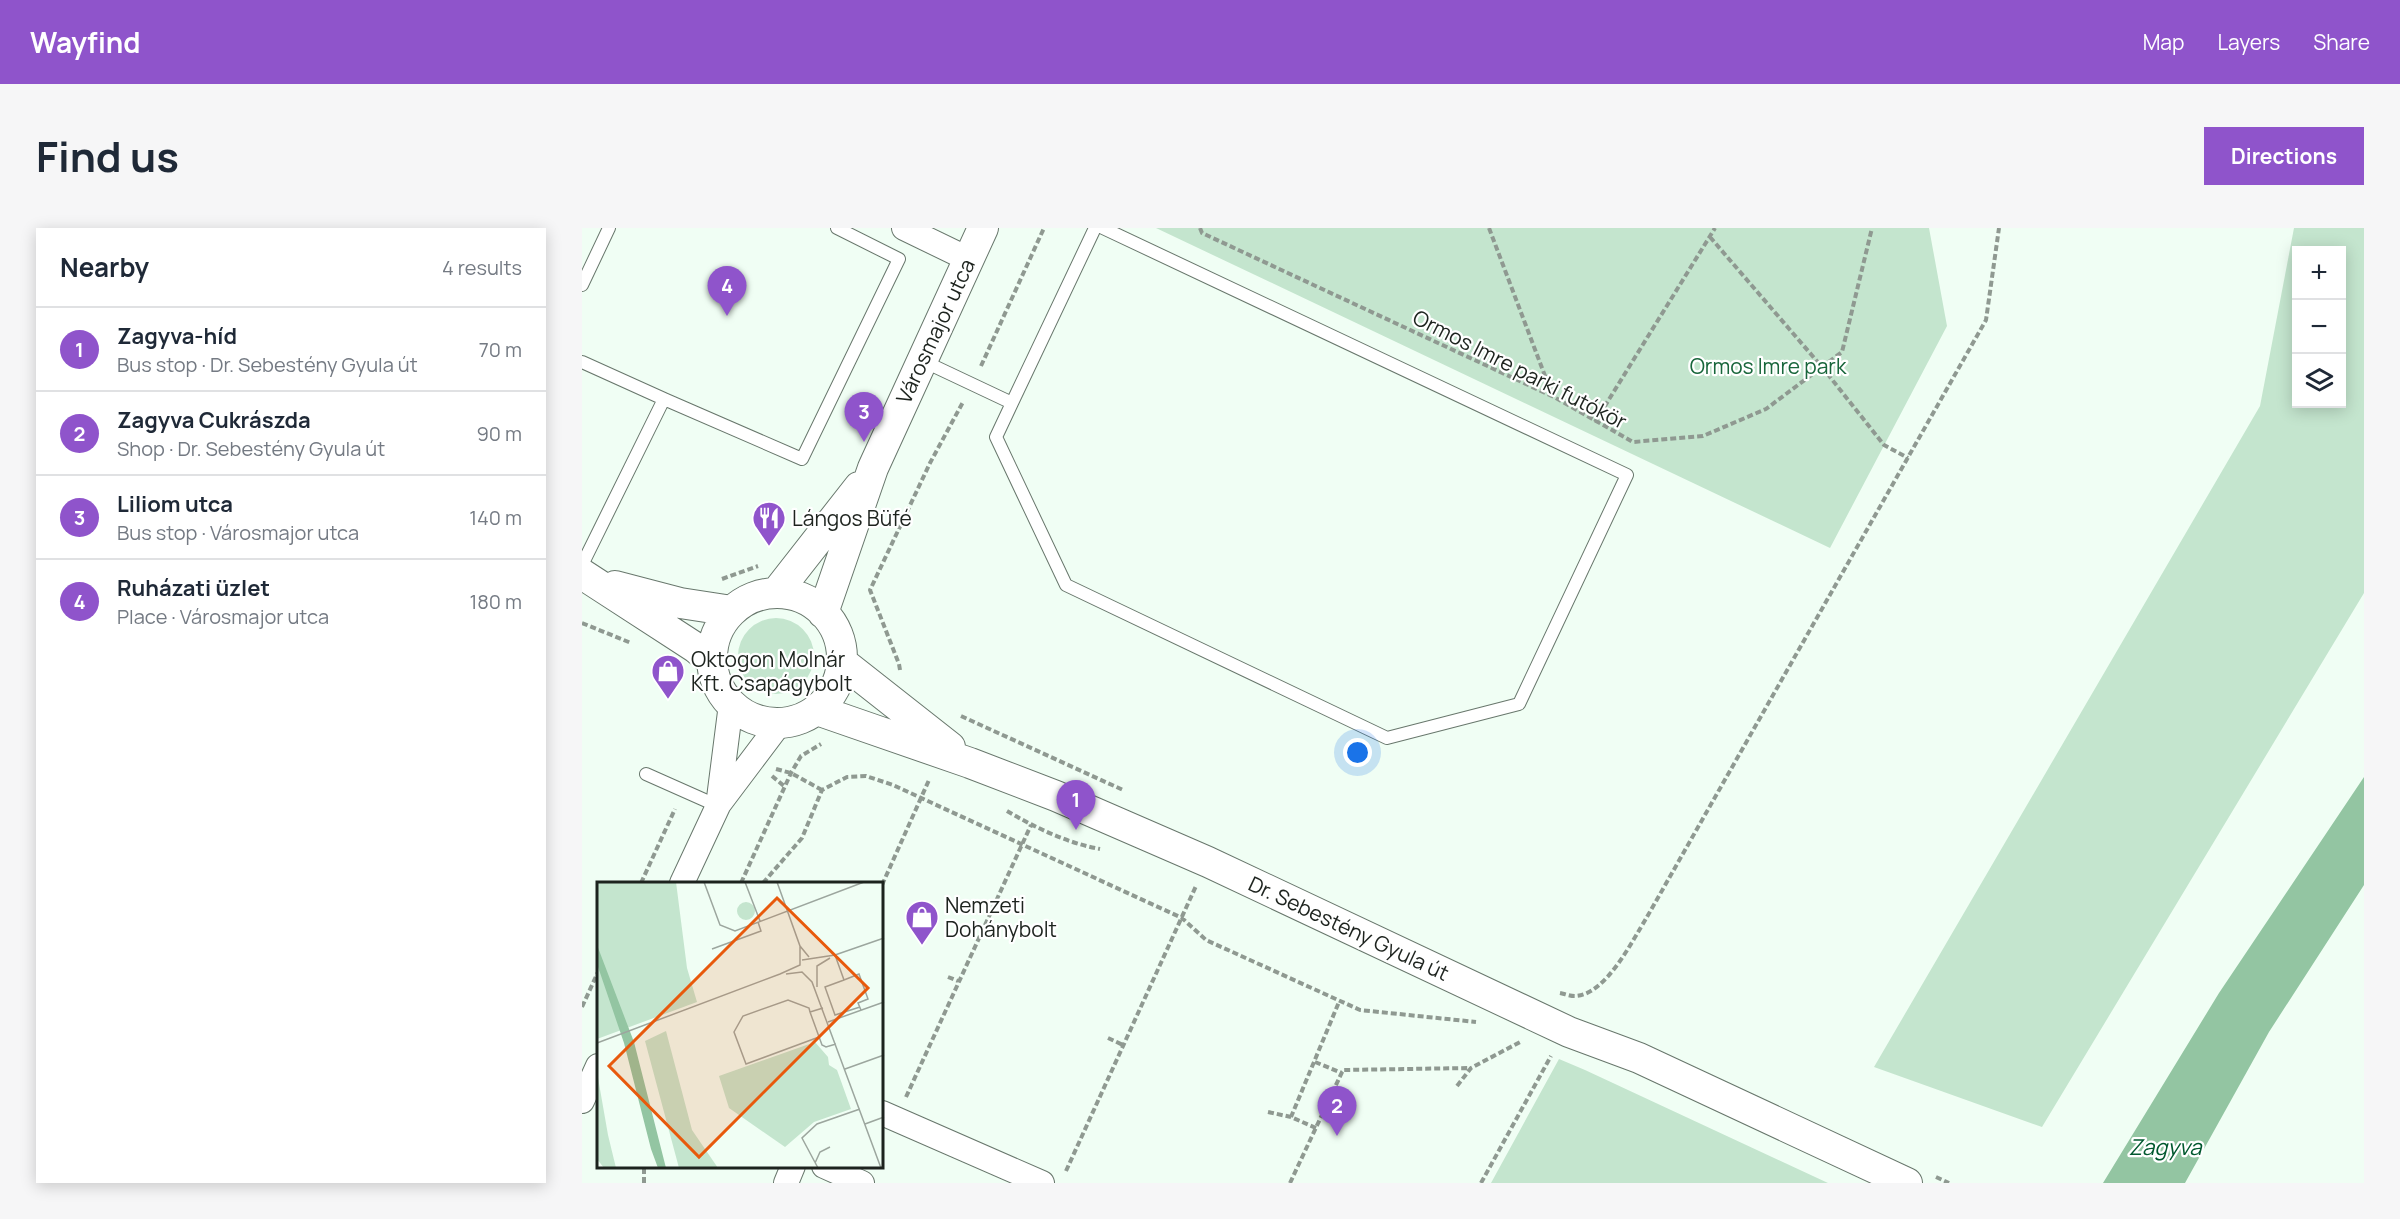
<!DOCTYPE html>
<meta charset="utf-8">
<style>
body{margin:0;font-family:Manrope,sans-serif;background:#f6f6f7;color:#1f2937}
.controls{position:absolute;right:18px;top:18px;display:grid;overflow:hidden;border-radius:0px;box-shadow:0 3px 15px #0003}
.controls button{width:54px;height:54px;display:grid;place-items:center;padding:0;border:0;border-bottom:2px solid #e0e1e3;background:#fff;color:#1f2937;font:30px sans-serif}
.you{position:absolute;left:776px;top:525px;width:21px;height:21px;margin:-15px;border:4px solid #fff;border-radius:50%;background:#1a73e8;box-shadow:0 0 0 9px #1a73e833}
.badge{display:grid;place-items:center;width:39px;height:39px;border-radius:50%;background:#8f54cb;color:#fff;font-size:20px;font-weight:700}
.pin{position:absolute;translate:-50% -50px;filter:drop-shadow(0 2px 3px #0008)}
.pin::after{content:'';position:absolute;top:32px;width:21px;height:18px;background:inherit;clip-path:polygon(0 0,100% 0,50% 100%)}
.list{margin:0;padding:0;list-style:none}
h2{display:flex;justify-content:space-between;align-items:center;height:78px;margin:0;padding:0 24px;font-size:26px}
h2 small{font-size:20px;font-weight:400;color:#747a83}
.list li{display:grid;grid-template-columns:39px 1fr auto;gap:18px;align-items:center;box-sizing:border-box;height:84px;padding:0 24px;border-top:2px solid #e0e1e3}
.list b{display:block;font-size:22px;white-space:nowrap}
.list p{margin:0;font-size:20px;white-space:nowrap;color:#747a83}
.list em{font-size:20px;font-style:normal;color:#747a83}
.icon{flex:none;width:33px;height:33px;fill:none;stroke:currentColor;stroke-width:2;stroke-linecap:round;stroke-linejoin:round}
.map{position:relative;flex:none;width:1782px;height:955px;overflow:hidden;border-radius:0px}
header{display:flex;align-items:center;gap:36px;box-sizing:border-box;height:84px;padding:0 30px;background:#8f54cb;color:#fff}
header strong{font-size:28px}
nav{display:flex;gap:33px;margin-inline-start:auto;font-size:21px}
.intro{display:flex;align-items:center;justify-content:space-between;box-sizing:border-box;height:144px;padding:0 36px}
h1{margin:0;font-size:42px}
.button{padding:15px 27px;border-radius:0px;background:#8f54cb;color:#fff;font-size:21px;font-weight:700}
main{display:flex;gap:36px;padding:0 36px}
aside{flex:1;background:#fff;border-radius:0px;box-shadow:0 3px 15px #0003}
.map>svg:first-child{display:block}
</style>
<header>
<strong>Wayfind</strong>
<nav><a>Map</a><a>Layers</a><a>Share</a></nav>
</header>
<div class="intro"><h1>Find us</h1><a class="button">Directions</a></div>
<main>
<aside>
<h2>Nearby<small>4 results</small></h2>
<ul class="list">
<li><span class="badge">1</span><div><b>Zagyva-híd</b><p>Bus stop · Dr. Sebestény Gyula út</p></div><em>70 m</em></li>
<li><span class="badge">2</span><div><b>Zagyva Cukrászda</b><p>Shop · Dr. Sebestény Gyula út</p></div><em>90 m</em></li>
<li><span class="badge">3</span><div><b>Liliom utca</b><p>Bus stop · Városmajor utca</p></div><em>140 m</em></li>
<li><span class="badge">4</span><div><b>Ruházati üzlet</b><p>Place · Városmajor utca</p></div><em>180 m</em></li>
</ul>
</aside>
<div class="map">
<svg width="1782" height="955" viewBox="0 0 1782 955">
<rect width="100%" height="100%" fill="#f0fef4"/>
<!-- green -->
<path fill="#c4e5ce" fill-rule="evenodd" d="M574,0h773l18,98 -117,222z
M1712,0h70v365l-322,534 -168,-60 386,-661zM1760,22v154h-46v-154z
M156 428a38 38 0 1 1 76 0a38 38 0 1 1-76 0Z
M977,831l26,11 243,113h-337z"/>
<!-- water -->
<path fill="#93c5a2" d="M1782,549v108l-95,147 -84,151h-82l116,-190z"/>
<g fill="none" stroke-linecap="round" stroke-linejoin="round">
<!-- service casing -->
<g stroke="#68776c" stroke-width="14">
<path id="service" d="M0,57l27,-57
M341,133l89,42 83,-175
M0,134l82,37 -82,166
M82,171l138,60 97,-200 -62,-31
M430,175l-16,34 70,148 321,153 132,-34 108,-229 -524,-247
M64,546l72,32"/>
</g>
<!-- minor casing -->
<g stroke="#68776c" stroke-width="26">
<path id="minor" d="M322,0l64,31
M137,576l61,-81
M100,655l36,-77 13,-102
M0,873l16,-35
M300,885l160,70
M242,938l38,17
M204,955l7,-17"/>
</g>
<!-- tertiary casing -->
<g stroke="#68776c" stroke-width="32">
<path id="tertiary" d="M0,346l114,74 16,13
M33,358l65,17 52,8
M194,365l83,-106
M130 430a65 65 0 1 1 130 0a65 65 0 1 1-130 0Z
M241,385l50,-145 110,-240
M260,434l108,85
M235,482l153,53 86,33 152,66 361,170 70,26 268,125"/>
</g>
<!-- path -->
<path stroke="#8f9991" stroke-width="4" stroke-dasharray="6 3" stroke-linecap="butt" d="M618,0l2,5 352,164 79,45 70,-6 63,-27 76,-57 30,-124
M907,0l64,169
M1128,9l112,130 62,78 24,13
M399,138l63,-138
M1013,194l120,-194
M140,351l36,-13
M0,395l49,20
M318,442l-1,-6 -29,-74 60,-127 33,-61
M379,488l162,74
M194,541l15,4 31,17
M190,548l12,10
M425,583c29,17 60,32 93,38
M59,655l34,-74
M159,655l50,-110 10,-17 20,-12
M181,655l39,-45 20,-48 25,-13 19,-1 27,9 289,133 24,22 154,70 116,12
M300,657l47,-105
M366,749l10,4
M978,765c5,1 10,3 15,3 31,-1 57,-55 72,-79l339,-597 13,-92
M0,779l16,-35
M526,810l15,7
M733,834l27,11
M875,858l14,-18 51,-27
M324,869l125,-272
M686,884l23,5
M734,900l-25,-11 48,-115
M484,943l130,-285
M1354,949l13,6
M62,955v-17
M708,955l53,-113 128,-2
M899,955l70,-127"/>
<!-- service -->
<use href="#service" stroke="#fff" stroke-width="12"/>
<!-- minor -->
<use href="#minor" stroke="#fff" stroke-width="24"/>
<!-- tertiary -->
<use href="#tertiary" stroke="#fff" stroke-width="30"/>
</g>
<!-- icons -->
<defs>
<g id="restaurant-pin" transform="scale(1.725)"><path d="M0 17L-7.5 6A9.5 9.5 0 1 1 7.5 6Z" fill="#8f54cb" stroke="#fff"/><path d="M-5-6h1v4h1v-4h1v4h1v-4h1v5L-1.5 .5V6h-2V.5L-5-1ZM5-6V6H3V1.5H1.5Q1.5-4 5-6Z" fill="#fff"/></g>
<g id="shop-pin" transform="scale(1.725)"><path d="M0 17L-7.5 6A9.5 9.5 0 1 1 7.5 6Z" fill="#8f54cb" stroke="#fff"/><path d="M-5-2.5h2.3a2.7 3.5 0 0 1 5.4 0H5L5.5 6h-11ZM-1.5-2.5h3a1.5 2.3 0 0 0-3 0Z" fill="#fff"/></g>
</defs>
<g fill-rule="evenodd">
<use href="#restaurant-pin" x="187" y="290"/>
<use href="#shop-pin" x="86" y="443"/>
<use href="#shop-pin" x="340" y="689"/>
</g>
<g text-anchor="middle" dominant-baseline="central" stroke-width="4.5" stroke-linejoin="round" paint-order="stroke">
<!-- street labels -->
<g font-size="21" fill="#1d231e" stroke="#fff">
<text transform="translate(353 103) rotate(-65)">Városmajor utca</text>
<text transform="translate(938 141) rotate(27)">Ormos Imre parki futókör</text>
<text transform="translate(767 700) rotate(25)">Dr. Sebestény Gyula út</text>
</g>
<!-- park labels -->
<g font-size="21" fill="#18663b" stroke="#fff">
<text x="1186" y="138">Ormos Imre park</text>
</g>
<!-- poi labels -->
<g font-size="21" fill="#1d231e" stroke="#fff" text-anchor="start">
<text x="210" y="290">Lángos Büfé</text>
<text x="109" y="431">Oktogon Molnár<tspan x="109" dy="24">Kft. Csapágybolt</tspan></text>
<text x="363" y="677">Nemzeti<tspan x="363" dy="24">Dohánybolt</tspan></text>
</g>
<!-- water labels -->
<g font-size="22" font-style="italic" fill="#00582e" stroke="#fff">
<text x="1583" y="919">Zagyva</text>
</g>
</g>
<!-- overview -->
<g transform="translate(15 654)">
<rect width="286" height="286" fill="#f0fef4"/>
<path d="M0,0h79l11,86 10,34 -100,37zM140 29a9 9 0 1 1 18 0a9 9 0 1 1-18 0ZM69,149l26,99 26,38h-39l-34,-127zM218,160l13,15 1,8 8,5 14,39 -37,13 -29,25 -56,-39 -10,-32zM0,190l11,63 8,33h-12l-7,-9z" fill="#c4e5ce"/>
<path d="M0,63l37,97 32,126h-8l-7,-19 -27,-106 -27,-79z" fill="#93c5a2"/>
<path fill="none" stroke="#9ca69e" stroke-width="1.5" d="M107,0l16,43 15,6 129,-49M148,0l15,39M180,0l23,64 9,11M115,67l49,-18 -3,-9M238,73l9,25 15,-6 9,25 -10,4 3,7M205,78l33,-5 49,-17M189,92l16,-2 10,10 69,186M247,98l-19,7 10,28 25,-8M220,105v-21l13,-8M226,126l-13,4 12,33 4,2 10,-3M213,130l-1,-4 -21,-8 -45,16 -9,16 12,32 73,-27M231,140l56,-20M0,161l183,-69 20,-9v-19M248,187l39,-14M268,242l19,-7M218,281l5,-11 10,-5M221,286l-16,-30 15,-14 43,-15"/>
<path fill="#e8590c" fill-opacity="0.15" stroke="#e8590c" stroke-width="3" d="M180,16l91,90 -169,169 -90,-91z"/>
<rect width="286" height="286" fill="none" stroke="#1d231e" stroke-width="3"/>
</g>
</svg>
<div class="controls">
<button>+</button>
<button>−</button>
<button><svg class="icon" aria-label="layers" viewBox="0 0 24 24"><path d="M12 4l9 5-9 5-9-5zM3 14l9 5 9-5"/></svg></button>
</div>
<div class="you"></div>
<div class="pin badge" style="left:494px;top:602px">1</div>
<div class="pin badge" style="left:755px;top:908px">2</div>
<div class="pin badge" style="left:282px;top:214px">3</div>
<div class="pin badge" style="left:145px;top:88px">4</div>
</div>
</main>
